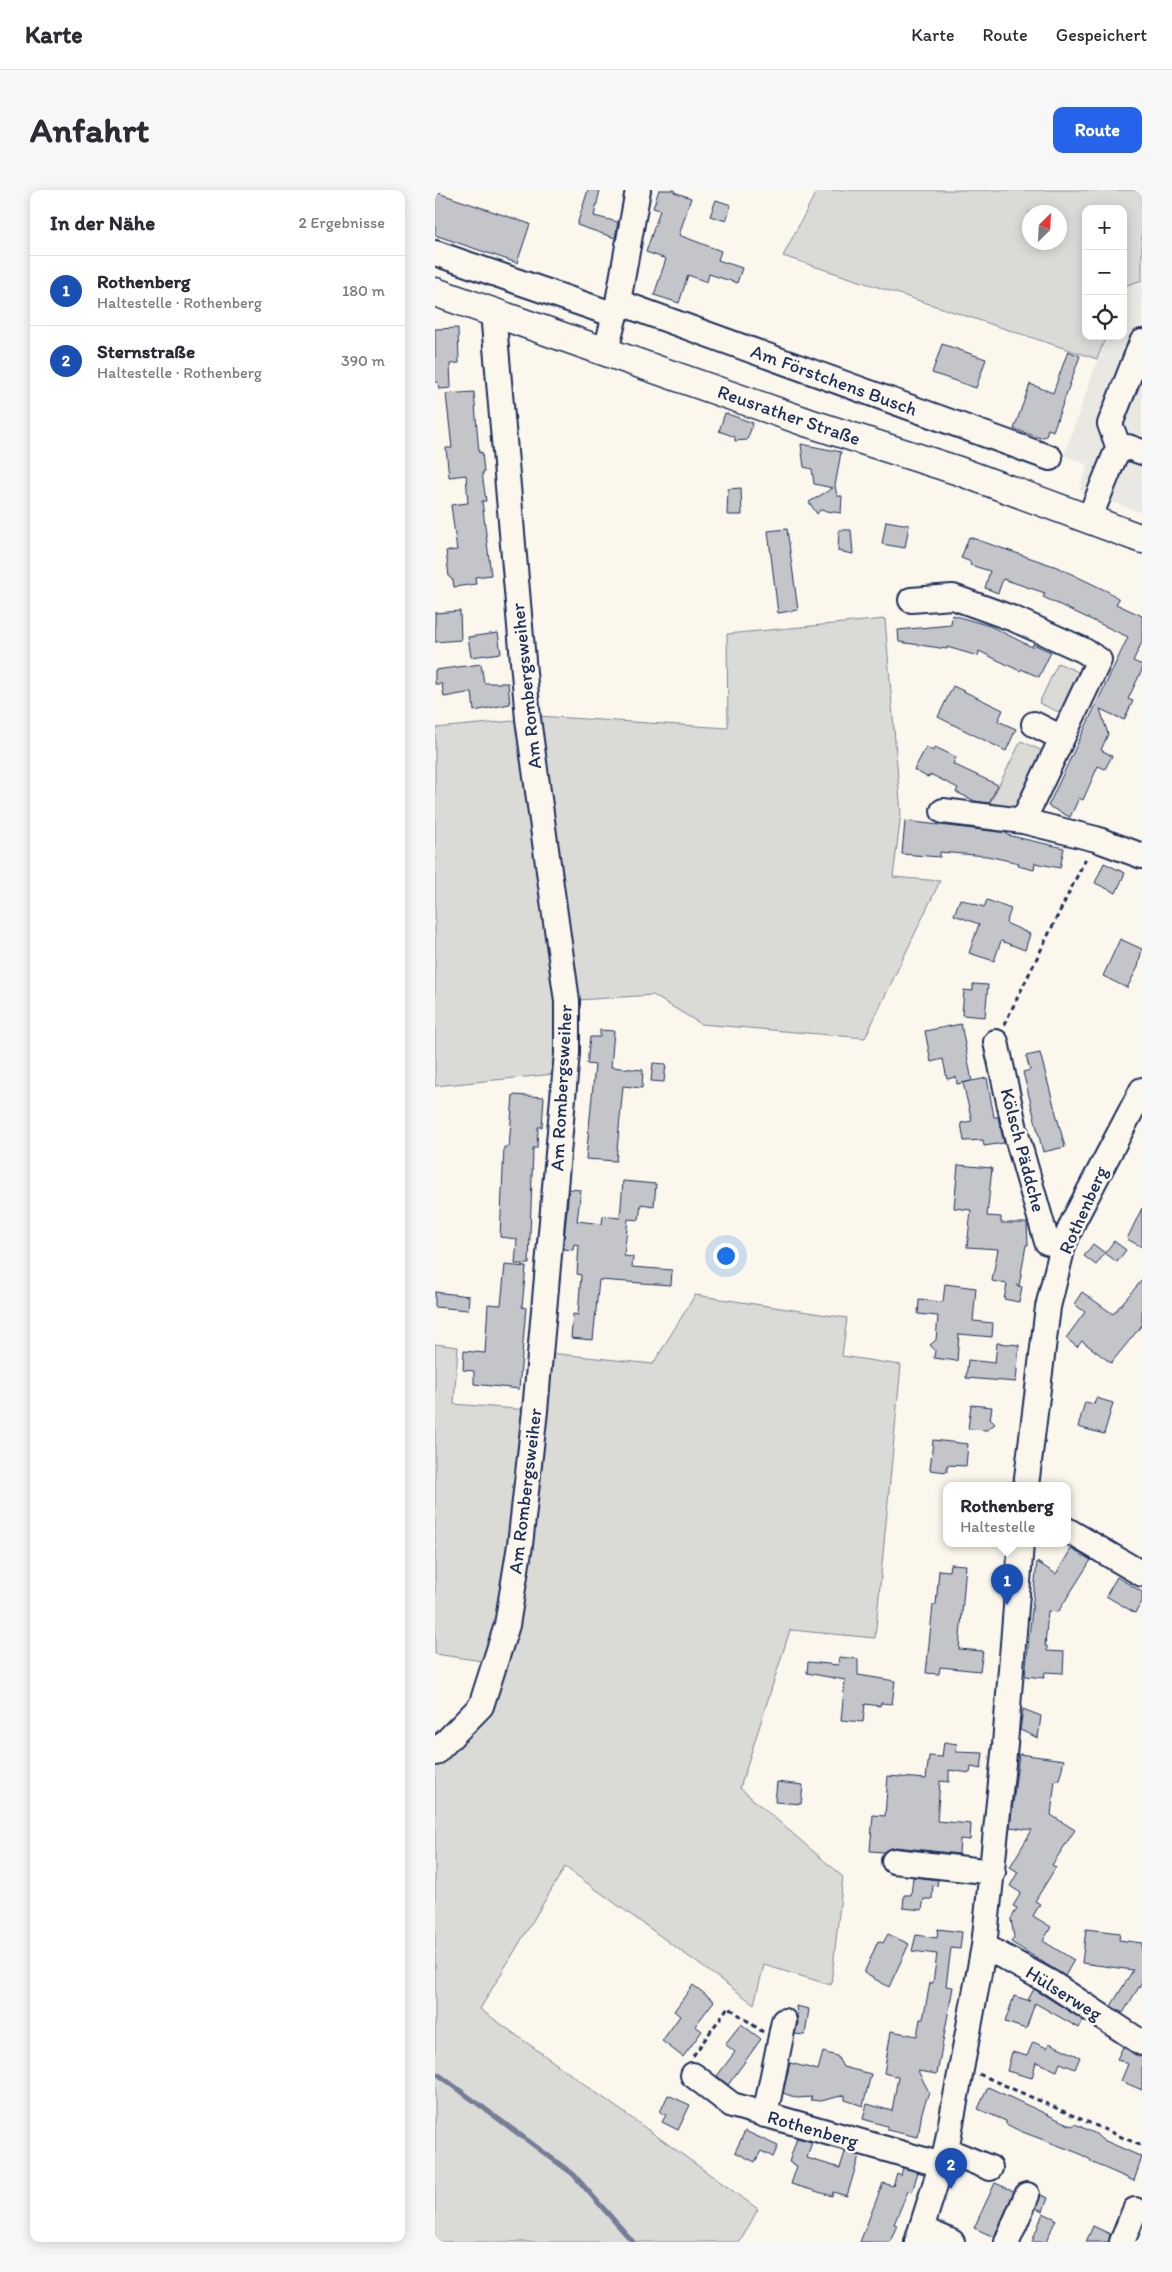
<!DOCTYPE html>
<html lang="de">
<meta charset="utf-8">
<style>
body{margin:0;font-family:Itim,sans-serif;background:#f7f7f7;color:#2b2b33}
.controls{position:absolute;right:15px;top:15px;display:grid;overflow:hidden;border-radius:10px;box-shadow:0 2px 12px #0003}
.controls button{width:45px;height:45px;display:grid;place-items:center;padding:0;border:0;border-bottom:1px solid #e1e1e2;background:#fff;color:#2b2b33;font:25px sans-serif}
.compass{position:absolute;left:587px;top:15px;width:45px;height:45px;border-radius:50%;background:#fff;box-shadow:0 2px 12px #0003;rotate:24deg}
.you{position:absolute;left:290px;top:1065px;width:18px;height:18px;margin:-12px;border:4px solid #fff;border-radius:50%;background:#1a73e8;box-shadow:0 0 0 8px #1a73e833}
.badge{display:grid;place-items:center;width:32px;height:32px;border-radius:50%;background:#2563eb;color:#fff;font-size:16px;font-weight:700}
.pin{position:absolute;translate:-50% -41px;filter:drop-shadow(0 1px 2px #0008)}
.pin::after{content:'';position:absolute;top:26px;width:18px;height:15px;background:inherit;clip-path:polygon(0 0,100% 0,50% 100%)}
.popup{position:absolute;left:508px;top:1292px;width:128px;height:65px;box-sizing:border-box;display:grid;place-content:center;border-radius:10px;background:#fff;filter:drop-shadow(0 1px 4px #0005);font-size:16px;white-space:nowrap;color:#7c7c81}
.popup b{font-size:19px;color:#2b2b33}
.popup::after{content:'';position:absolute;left:50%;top:100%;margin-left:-10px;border:10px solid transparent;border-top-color:#fff}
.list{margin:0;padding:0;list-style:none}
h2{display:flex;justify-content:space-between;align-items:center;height:65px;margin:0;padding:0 20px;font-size:21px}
h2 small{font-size:16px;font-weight:400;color:#7c7c81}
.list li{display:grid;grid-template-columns:32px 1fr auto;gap:15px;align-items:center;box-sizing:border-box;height:70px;padding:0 20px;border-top:1px solid #e1e1e2}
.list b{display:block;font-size:19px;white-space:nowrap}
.list p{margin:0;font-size:16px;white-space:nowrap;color:#7c7c81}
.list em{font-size:16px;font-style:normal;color:#7c7c81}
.icon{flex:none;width:28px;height:28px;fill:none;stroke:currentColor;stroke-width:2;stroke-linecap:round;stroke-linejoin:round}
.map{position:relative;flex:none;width:707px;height:2052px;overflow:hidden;border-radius:10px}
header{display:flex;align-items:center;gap:30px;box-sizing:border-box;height:70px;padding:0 25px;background:#fff;border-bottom:1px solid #e1e1e2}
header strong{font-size:24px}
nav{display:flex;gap:28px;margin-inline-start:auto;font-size:18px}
.intro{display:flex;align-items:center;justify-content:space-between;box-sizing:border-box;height:120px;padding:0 30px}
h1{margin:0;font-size:35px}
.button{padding:12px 22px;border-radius:10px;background:#2563eb;color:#fff;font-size:18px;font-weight:700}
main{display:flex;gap:30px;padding:0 30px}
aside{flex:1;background:#fff;border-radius:10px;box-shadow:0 2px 12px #0003}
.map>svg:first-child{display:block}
</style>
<header>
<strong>Karte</strong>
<nav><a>Karte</a><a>Route</a><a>Gespeichert</a></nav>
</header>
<div class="intro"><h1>Anfahrt</h1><a class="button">Route</a></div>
<main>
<aside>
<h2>In der Nähe<small>2 Ergebnisse</small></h2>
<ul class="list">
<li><span class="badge" style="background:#1a4fb4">1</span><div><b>Rothenberg</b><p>Haltestelle · Rothenberg</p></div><em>180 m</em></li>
<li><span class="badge" style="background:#1a4fb4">2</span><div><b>Sternstraße</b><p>Haltestelle · Rothenberg</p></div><em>390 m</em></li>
</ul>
</aside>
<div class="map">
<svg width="707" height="2052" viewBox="0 0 707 2052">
<rect width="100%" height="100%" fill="#fbf7ec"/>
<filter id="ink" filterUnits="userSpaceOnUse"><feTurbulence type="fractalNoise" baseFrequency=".02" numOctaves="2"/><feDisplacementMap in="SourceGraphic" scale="10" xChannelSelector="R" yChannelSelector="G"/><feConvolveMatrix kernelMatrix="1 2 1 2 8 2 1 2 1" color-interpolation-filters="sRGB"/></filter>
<g filter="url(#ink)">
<!-- built -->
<path fill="#eae8e2" d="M707,90v233l-63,-23 9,-25 -24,-10 42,-119h17l1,-50z"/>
<!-- green -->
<path fill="#dadad7" stroke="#7a849a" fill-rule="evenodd" d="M382,0h325v90l-18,6 -1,3v-80h-37v127h20l-9,23 -314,-103zM594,22h30v30h-30z
M450,429l16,195 -8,63 47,4 -75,157 -164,-14 -48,-29 -75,5 -41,-284 191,12 -1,-94z
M623,473l25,11 -20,40 -24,-11z
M89,530l35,279 -4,75 -120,12v-358z
M586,551l26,12 -29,57 -29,-5z
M260,1105l152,23 -5,38 59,9 -26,273 -85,-8 -50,158 103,89 -12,108 -67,-20 -10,39 -189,-137 -85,142 278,200 -18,33h-305v-476l53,-57 62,-356 103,11z
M0,1154l23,3 -4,57 75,6 -16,134 -24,118 -54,-8z"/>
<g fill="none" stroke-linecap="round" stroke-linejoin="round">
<!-- stream -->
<path stroke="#747e96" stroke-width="5" d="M0,1882l138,102 60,68"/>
</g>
<!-- building -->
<path fill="#c3c5c9" stroke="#1b2f5e" d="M153,0h12l-6,26 24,6 -3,16 -38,-13z
M224,0h16l-1,2 17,6 -12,37 42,16 -3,9 24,8 -5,15 -28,-9 -2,8 -19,-7 -9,28 -25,-8 12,-36 -20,-7 14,-42 -7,-2z
M0,2l95,32 -13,39 -82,-28z
M281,10l15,5 -5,16 -16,-5z
M23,138l1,35 -9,1 1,24 -12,1 -1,-7h-3v-53z
M507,154l44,15 -10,29 -44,-15z
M633,161l12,5 -27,75 -5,-2 -2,7 -6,2 -26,-9 16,-45 23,9z
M39,202l5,61 3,-1 2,21h-2l4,28h-4l9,74 -16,2 1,7 -22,3 -1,-7 -4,-3 -3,-26 11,-1 -6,-45 17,-2 -2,-28 -17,2 -3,-29h6l-6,-54z
M290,223l28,10 -6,17 -12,1v-4l-16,-6z
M366,254l40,8 -6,34 2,10h5l-1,17 -21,-3 -3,4 -8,-12 24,-14 -19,-4 -2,-15 -8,-2z
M306,298l1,27h-15l1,-26z
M451,331l23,4 -4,23 -23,-4z
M352,339l11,81 -20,3 -10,-82z
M404,340h12l2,24 -15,-3z
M534,347l88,30 52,25 10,7 -3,5 26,12v26l-9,19 9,4v5l-14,29 5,2 -9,19 -24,-11 8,25 -7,16 11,6 -7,13 -7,-3 -15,34 -4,-2 -9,19 -22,-11 80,-169 -85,-40 2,-4 -42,-14 -5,14 -13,-5 5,-17 -20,-6 1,-3 -10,-4z
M25,421l1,29 -26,2v-29z
M517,425l38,11 42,21 1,-3 18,8 -12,25 -18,-8 -1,2 -41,-20 -1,5 -31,-9v2l-48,-7 -1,-12 53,-5z
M63,443l3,20 -30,4 -3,-20z
M46,474l3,19h24l2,21 -36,7 -2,-19 -28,5 -2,-13h-7v-14z
M518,496l50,24 -5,11 18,8 -10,22 -68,-34z
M491,557l7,4 2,-4 21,10 -3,7 45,21 -9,18 -14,-2 -19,-9 2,-4 -26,-13 -5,2 -13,-7z
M470,631l103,12 -1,2 17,4 40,9 -4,20 -25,-5 -1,7 -16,-4 1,-3 -32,-7 -47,-4v5l-38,-3z
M669,673l21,10 -9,20 -21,-10z
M525,709l24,8 3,-7 24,9 -5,14 24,11 -5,16 -24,-9 -7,20 -25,-8 10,-29 -25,-9z
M685,749l22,10 -4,18 -11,21 -24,-12z
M538,794l15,1 -3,32 -23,-2 2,-25 9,1z
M526,834l11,57 15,-3 7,39h4l6,26 -20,3 -1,-6 -19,1 -3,-18 11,-2 -9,-38 8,-2 -14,3 -1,-7 -9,2 -4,-20 -12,3 -6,-31z
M165,840l14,1 -3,36 32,3 -1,18 -19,-2 -7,75 -30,-2 9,-94 -8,-1 3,-27h10z
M605,863l25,94 -22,5 -20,-80 7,-2 -4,-14z
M218,873l13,1 -2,18 -13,-1z
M78,905l31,2 -2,30h-4l-1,21h-4l-4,116h-14l2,-25 -17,-2 4,-90h5z
M523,975l34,3 -5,48 14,1v6h26l1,22h-2l-7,41 -3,-1 6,2 -3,15 -15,-3 3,-15 -15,-3 6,-32 -31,-2 4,-37 -17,-2z
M188,991l33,3 -2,22 -13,-2 -2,16 -11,-1 -4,37 9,1 -1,10 40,3 -1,15 -72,-5 -6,60 -22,-2 2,-24 5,1 3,-40 -4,-1 2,-29 -5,-1 -1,6 -10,-1 6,-60 12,1 -4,31 25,3 1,-8 17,2z
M707,1018v39l-15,-8z
M679,1051l12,9 -9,12 -12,-9z
M658,1054l12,9 -9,12 -12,-9z
M70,1075l21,2 -4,40 4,1 -7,81 -45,-5v-13l-11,-1 1,-19 21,2 3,-49 13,1z
M707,1090v45l-31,38 -29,-22 -5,6 -11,-9 19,-26 -11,-8 8,-12 31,22z
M510,1094l31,4 -3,33 20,2 -1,14 -33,-3 -2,27 -23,-3 1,-8 -5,-5 6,-5 2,-24 -20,-2 1,-14 24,2z
M0,1102l34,4 -1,14 -33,-3z
M562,1153l22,2 -3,37 -50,-4 2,-18 27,3z
M661,1208l17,5 -9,31 -26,-7 7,-25 9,2z
M536,1215l21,2 -2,12 5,5 -8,6 -19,-1z
M498,1250l35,4 -2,22 -19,-1v7l-17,-2z
M636,1359l20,11 -33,52 -10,-1 -3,35h2v5l17,1 -1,21 -18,-1 -1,6 -19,-2 12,-114 19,12z
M515,1374l16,1 -7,84 24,2 -3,20 -40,-4 -1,7 -13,-1 7,-68h3l3,-35 10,1z
M682,1387l25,15v10l-7,11 -29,-17z
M404,1467l19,2v16l37,6 -3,23 -11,-1 -1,3 -15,-2 -2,18 -22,-2 4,-40 -38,-7 1,-11 30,3z
M588,1519l18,7 -3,22 -18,-8z
M509,1552l13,2 -1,8 27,1 -2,16 -10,-2 -1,6 -21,-3v12l-9,-1 -3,40 34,3 -1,16 -10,-1 -1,15 -63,-7 -12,5 -14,-1 3,-36 12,1 3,-40 38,3 3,-23 13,1z
M584,1564l45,6 -5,20h-4l-4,35 24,15 -23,35 4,2 -21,34 5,3 -7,12 18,11 -8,14 31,19 -9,16 -54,-34 3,-5 -3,-18 6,-11 -4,-2 8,-13 -11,-7 8,-14 -8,-5 22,-37 -22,-3z
M342,1592l26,3 -2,19 -26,-2z
M478,1687l25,3 -1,6 -4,-1 -1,14h-8l-2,11 -19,-2 1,-13h7z
M503,1739l24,3 -2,17 -9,-1 -5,38 7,1 -16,87 -19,-3 11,21 -7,20 -4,25 -31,-7v-4l-24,-7 4,-15 25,7 6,-34 -14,-4 7,-42 26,5 3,-17h3l7,-36h3l4,-29 -25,-3 4,-16 21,3z
M651,1739l34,4 -1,7 23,3v39l-19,31 -12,-7 22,-36 -51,-7z
M453,1744l21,10 -20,43 -25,-14 14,-32 5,2z
M258,1795l21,16 -19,25 7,5 -19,26 -21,-16 18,-25 -6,-5z
M599,1799l49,31 -4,8 -44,-25 -9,26 -21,-7 9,-26 16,5 -2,-1z
M361,1816l13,3 -4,26 -10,-1 3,-11z
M306,1834l20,15 -33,46 -11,-9 18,-24 -10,-8z
M598,1852l14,6 2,-5 31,14 -5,12 -15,-6 -3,8 -21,-9 -4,16 -25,-7 5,-19 15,4z
M688,1857l19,10v33l-21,-9 7,-17 -11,-5z
M388,1862l14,4 6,11 28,7 -8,32 -18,-6v-5l-24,6 -11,-1 2,-3 -15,1 -14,-5 7,-30 28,7z
M553,1897l84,39 3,-2 21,10 5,5 41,18 -8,24 -43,-19v-2l-13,-7 -58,-22 -14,-7v-3l-28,-12z
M233,1905l22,10 -12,25 -16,-8 4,-7 -6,-3z
M310,1941l33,15 -5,11 -12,-6 -6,11 -20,-10z
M362,1948l15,4 -5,16 33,10 5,-16 14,4 -12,40 -14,-4 -1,4 -41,-12 6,-18 -8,-4z
M468,1978l15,4 -6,20 -4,-1 -14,33 3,1 -7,17h-30l23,-59 10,3 4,-13 4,2z
M560,1993l19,8 -20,46 -20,-9z
M606,2005l7,3 -5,13 -7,-3z
M608,2023l13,6 -10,23h-14z
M658,2036l17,8 -1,8h-23z"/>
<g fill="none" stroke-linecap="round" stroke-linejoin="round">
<!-- minor casing -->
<g stroke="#1b2f5e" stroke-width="28">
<path id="minor" d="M0,63l180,62
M183,112l432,156
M171,161l12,-49 20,-112
M685,261l-10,-27 32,-82
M654,329l27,-66 12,-6 14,5
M476,410l42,-3 61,22 69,31 16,10 -76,161 -80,-10
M599,534l28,14
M588,631l73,18 46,17
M561,852l20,92 31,108 16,4
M591,1296l22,-179 15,-61 11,-26 68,-130
M632,1340l75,44
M0,1563l46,-47 26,-81 13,-80 15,-134 32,-358v-52l-39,-282 -35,-407
M459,1671l99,11
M549,1756l67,37 91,60
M258,1885l39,30 210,60
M330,1925l19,-94
M511,1960l44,18
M487,2039l30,13
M482,2052l29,-92 38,-204 21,-202 16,-200
M572,2052l20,-47
M687,2052l13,-32"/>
</g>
<!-- major casing -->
<g stroke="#1b2f5e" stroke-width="31">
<path id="major" d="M0,102l374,131 150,48 183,68"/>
</g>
<!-- path -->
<path stroke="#1b2f5e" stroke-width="3" stroke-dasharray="5 4" stroke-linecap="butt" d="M569,835l83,-169
M258,1866l35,-49 35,25
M544,1884l163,72"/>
<!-- minor -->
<use href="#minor" stroke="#fbf7ec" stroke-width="24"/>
<!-- major -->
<use href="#major" stroke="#fbf7ec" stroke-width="28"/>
</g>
</g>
<g text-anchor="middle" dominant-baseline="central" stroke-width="5" stroke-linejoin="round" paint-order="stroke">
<!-- street labels -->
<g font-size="19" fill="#1b2f5e" stroke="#fbf7ec">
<text transform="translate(399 190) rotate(20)">Am Förstchens Busch</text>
<text transform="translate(354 225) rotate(19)">Reusrather Straße</text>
<text transform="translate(91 496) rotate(-96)">Am Rombergsweiher</text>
<text transform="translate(126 898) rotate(-87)">Am Rombergsweiher</text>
<text transform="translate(588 960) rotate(75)">Kölsch Päddche</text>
<text transform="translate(648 1020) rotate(-66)">Rothenberg</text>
<text transform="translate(90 1301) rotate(-83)">Am Rombergsweiher</text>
<text transform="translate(629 1803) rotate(32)">Hülserweg</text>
<text transform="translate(378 1939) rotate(16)">Rothenberg</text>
</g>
</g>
</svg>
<div class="controls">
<button>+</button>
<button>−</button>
<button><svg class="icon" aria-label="locate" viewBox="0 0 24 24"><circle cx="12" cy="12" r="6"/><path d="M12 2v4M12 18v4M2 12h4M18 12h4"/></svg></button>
</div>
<svg class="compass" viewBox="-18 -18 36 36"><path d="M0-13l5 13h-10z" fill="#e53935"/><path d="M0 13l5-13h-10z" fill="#7c7c81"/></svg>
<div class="you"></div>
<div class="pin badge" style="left:572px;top:1415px;background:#1a4fb4">1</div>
<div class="popup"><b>Rothenberg</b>Haltestelle</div>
<div class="pin badge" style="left:516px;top:1999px;background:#1a4fb4">2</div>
</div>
</main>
